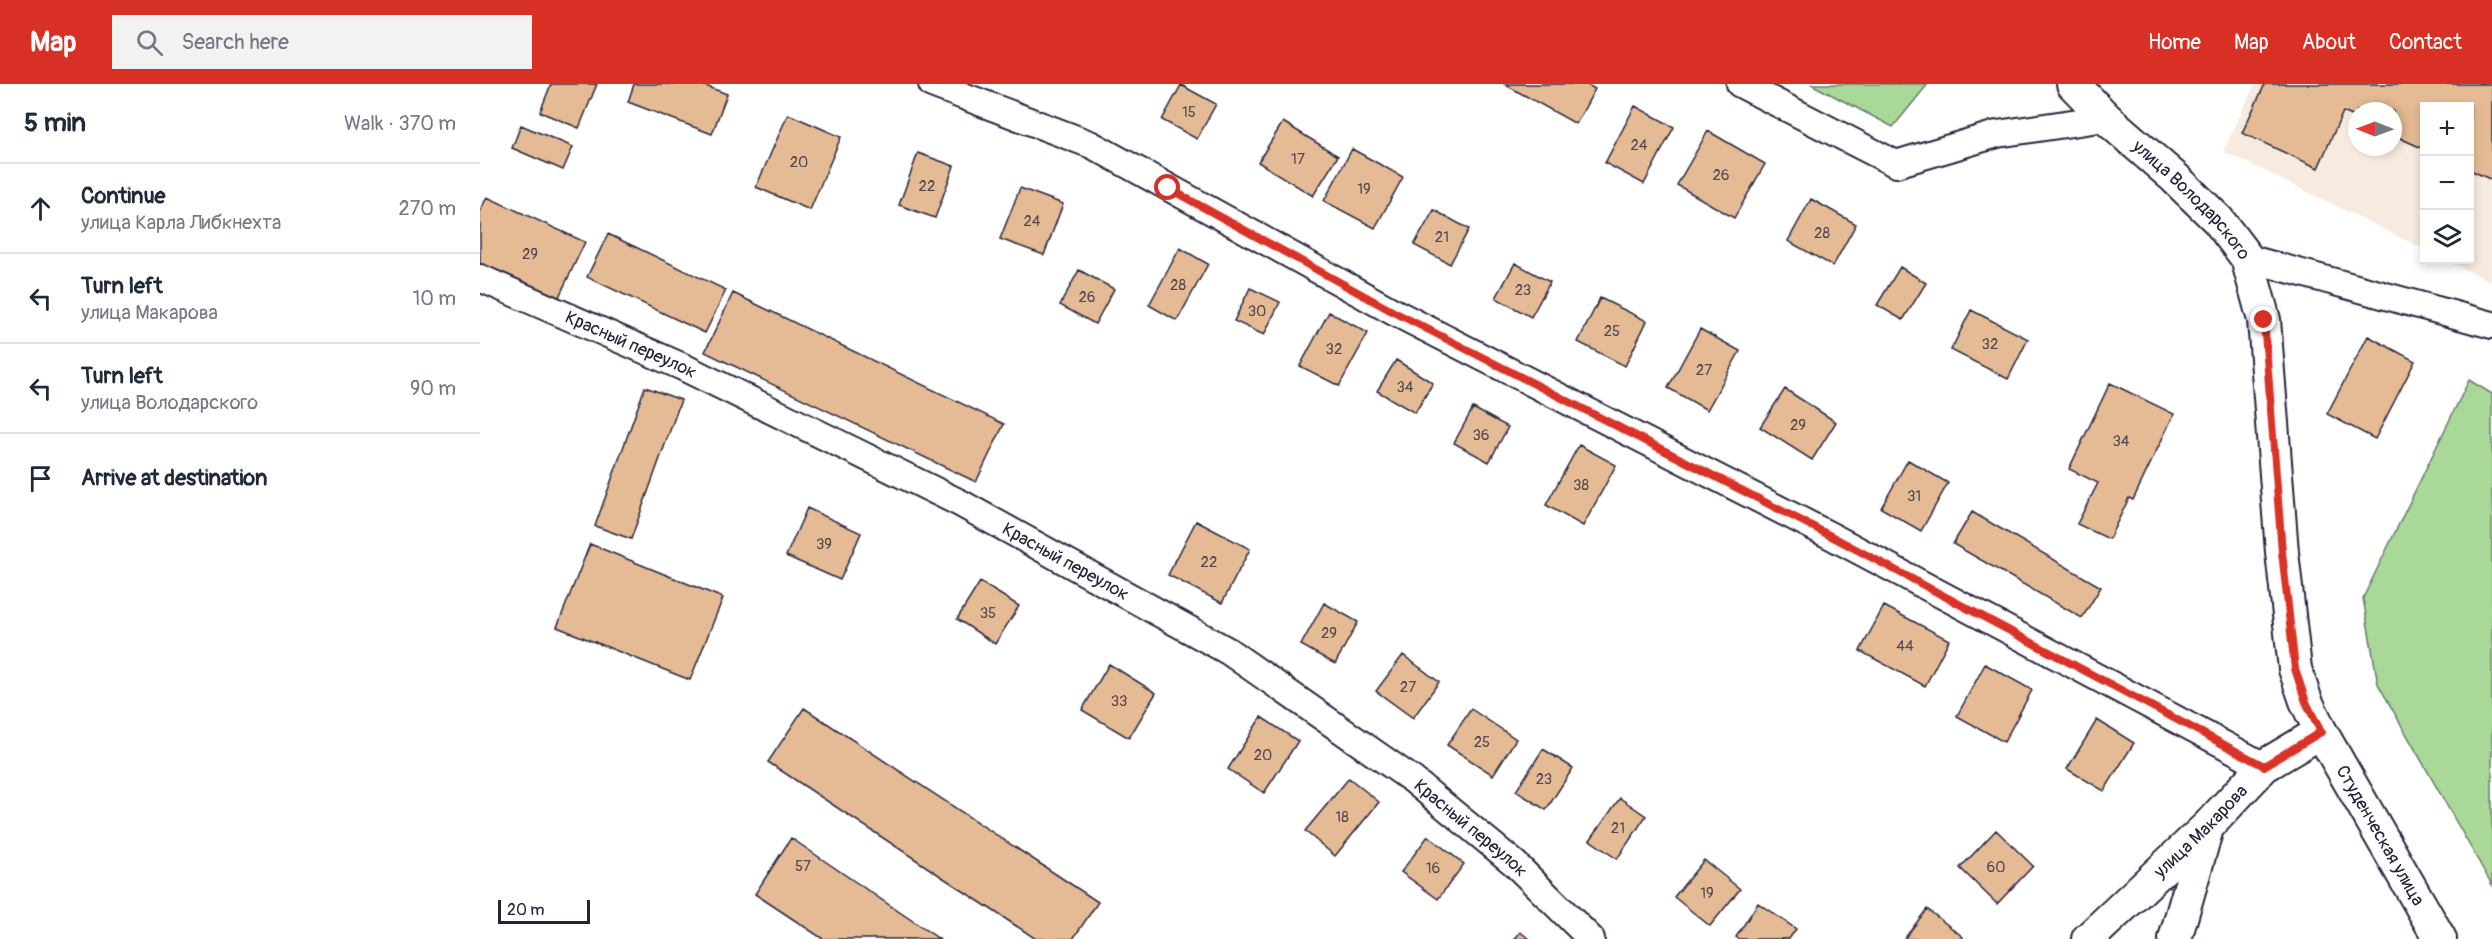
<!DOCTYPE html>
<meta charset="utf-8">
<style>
body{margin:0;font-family:Pangolin,sans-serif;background:#f2f2f3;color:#1f2937}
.controls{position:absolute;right:18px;top:18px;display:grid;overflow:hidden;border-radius:0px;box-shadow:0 3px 9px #0003}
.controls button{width:54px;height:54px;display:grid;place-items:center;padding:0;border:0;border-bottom:2px solid #e0e1e3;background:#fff;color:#1f2937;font:30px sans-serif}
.compass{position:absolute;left:1868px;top:18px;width:54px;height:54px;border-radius:50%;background:#fff;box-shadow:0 3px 9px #0003;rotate:271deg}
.scale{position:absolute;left:18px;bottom:15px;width:92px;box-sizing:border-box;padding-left:6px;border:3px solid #22223b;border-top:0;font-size:16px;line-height:21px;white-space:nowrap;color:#22223b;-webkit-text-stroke:4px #fff;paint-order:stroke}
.stop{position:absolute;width:18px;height:18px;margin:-14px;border:4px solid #d93025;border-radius:50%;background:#fff}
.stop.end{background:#d93025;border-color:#fff;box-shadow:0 2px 6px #0008}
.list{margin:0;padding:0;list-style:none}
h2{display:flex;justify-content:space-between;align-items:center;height:78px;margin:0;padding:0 24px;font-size:26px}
h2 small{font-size:20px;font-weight:400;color:#747a83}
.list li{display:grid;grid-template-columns:39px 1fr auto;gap:18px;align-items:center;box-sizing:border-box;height:90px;padding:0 24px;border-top:2px solid #e0e1e3}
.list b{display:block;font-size:22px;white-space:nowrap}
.list p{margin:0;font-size:20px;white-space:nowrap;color:#747a83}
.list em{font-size:20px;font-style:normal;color:#747a83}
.icon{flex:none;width:33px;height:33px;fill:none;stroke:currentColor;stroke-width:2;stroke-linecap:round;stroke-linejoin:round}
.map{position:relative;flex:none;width:2012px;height:855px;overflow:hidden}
header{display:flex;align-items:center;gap:36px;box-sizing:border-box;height:84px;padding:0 30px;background:#d93025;color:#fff}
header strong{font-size:28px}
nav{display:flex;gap:33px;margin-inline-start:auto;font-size:21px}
.search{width:420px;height:54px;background:#f2f2f3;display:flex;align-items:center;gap:15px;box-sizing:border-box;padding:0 21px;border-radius:0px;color:#747a83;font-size:22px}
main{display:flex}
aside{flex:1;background:#fff}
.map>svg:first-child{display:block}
</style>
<header>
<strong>Map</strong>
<div class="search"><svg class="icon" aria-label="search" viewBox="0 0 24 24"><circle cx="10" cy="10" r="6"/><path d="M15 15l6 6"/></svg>Search here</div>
<nav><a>Home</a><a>Map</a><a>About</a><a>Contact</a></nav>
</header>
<main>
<aside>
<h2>5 min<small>Walk · 370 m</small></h2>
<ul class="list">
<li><svg class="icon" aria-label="ahead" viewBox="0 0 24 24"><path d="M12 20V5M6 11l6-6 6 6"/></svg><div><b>Continue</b><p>улица Карла Либкнехта</p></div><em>270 m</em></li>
<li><svg class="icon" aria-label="left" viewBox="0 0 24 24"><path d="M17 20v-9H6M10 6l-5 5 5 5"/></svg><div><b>Turn left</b><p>улица Макарова</p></div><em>10 m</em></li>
<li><svg class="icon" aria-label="left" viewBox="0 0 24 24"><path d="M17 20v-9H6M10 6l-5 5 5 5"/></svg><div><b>Turn left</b><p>улица Володарского</p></div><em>90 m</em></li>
<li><svg class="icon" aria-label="arrive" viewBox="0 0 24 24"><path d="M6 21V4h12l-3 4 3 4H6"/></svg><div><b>Arrive at destination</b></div></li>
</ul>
</aside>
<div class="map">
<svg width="2012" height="855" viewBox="0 0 2012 855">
<rect width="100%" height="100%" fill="#fff"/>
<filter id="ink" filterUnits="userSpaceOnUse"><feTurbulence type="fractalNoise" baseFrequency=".0167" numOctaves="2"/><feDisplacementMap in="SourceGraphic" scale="12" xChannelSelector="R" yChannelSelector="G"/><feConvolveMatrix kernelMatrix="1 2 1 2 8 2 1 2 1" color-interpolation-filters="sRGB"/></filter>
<g filter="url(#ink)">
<!-- built -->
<path fill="#f7ebdf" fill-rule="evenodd" d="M1775,0h237v198l-46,-22h24v-154h-46v143l-201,-98zM1877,27h36v36h-36z"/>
<!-- green -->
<path fill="#a9d898" stroke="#667d6a" stroke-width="1.5" d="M1331,0h117l-35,43z
M1989,296l23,14v491l-114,-201 -15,-86z"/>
<!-- building -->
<path fill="#e5bb95" stroke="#22223b" stroke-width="1.5" d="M71,0h46l-18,44 -39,-16z
M154,0h66l27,10 -15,40 -84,-32z
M1024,0h82l9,5 -19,35z
M1785,0h227v96l-22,-10v-64h-46v43l-31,-14v-24h-36v7l-14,-6 -25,56 -76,-35z
M701,1l35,19 -19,35 -35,-19z
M1155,22l39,21 -30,57 -39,-21z
M308,30l53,23 -31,73 -54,-23z
M803,38l55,34 -25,40 -55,-34z
M41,41l52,22 -10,23 -51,-22z
M1228,47l57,33 -31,54 -57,-33z
M872,65l51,28 -28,51 -51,-27z
M438,69l36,13 -19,52 -36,-13z
M540,104l43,16 -19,51 -44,-16z
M7,113l98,45 -28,59 -77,-36v-54z
M1331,115l45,25 -23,42 -45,-25z
M954,126l35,19 -19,35 -36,-19z
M128,150l118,56 -21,43 -118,-56z
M700,164l28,16 -31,57 -28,-16z
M1035,179l35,19 -19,35 -35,-19z
M1420,183l26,16 -23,37 -26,-15z
M599,186l35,19 -19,35 -35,-19z
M770,204l30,14 -16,33 -30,-14z
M253,209l271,131 -28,58 -271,-130z
M1120,214l47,23 -22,45 -47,-24z
M1491,226l57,29 -20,40 -57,-29z
M849,228l39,21 -29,53 -39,-20z
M1220,245l40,22 -33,59 -39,-22z
M1888,252l47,25 -40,78 -48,-25z
M916,276l37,23 -18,30 -38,-22z
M1630,299l64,31 -41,86 -4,-2 -20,41 -32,-15 21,-41 -29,-14z
M165,303l36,13 -50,139 -36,-13z
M1305,305l51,33 -24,38 -52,-33z
M993,324l35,19 -19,35 -35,-19z
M1099,361l37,20 -33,61 -37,-21z
M1428,376l40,23 -27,48 -40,-23z
M327,424l54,25 -21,47 -54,-24z
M1492,428l129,75 -19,31 -129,-74z
M716,437l54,28 -28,54 -54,-28z
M110,460l133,54 -33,82 -133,-53z
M500,498l39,24 -24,38 -38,-25z
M844,519l34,19 -23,42 -34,-19z
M1404,522l65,34 -24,46 -65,-35z
M923,571l36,27 -26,36 -37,-27z
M629,580l47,29 -27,45 -47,-28z
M1505,580l47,26 -28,52 -47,-26z
M324,624l294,194 -25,37h-37l-268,-177z
M991,625l45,30 -23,36 -46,-30z
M781,633l37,24 -34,52 -36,-24z
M1617,636l37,23 -30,48 -37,-22z
M1063,665l30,19 -27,42 -30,-19z
M869,694l30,24 -44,54 -30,-25z
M1140,714l26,18 -29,43 -27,-19z
M1516,746l37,36 -36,38 -37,-36z
M948,752l36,28 -26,35 -37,-27z
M311,754l148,101h-116l-68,-45z
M1224,776l36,29 -30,37 -36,-29z
M1278,819l38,26 -7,10h-50l-3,-2z
M1447,825l36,28 -1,2h-58z
M1040,848l10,7h-15z"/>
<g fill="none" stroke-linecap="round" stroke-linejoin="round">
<!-- minor casing -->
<g stroke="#22223b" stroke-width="30">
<g id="minor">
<path d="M452,0l160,61 300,166 441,226 431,229"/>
<path d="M1260,0l156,80 101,-30 109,-16"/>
<path d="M1767,174l245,67"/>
<path id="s1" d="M0,194l203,89 277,136 268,148 185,129 101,83 77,76"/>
</g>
</g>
<!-- tertiary casing -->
<g stroke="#22223b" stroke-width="36">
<g id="tertiary">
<path id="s2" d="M1593,0l33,34 69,60 43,42 29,38 17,62 18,232 13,117 11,32 15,31 119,207"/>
<path id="s3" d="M1608,855l120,-113 56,-60 57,-34"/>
<path d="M1695,855l32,-111"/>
</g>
</g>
<!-- minor -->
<use href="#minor" stroke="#fff" stroke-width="26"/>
<!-- tertiary -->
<use href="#tertiary" stroke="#fff" stroke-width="32"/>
</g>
</g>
<g fill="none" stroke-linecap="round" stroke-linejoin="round" filter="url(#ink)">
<!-- route -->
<path stroke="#d93025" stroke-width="8" d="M688,104l224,123 441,226 431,229 57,-34 -15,-30 -11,-33 -13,-117 -18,-232"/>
</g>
<g text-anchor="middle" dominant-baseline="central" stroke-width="6" stroke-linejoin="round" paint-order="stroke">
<!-- number labels -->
<g font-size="15" fill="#534852">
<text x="709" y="28">15</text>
<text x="1159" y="61">24</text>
<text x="818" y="75">17</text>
<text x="319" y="78">20</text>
<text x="1241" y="91">26</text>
<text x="447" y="102">22</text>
<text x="884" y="105">19</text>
<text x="552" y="137">24</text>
<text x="1342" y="149">28</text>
<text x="962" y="153">21</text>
<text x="50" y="170">29</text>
<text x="698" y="201">28</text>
<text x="1043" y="206">23</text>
<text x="607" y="213">26</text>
<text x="777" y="227">30</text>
<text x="1132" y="247">25</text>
<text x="1510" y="260">32</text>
<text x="854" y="265">32</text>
<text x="1224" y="286">27</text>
<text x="925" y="303">34</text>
<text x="1318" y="341">29</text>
<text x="1001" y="351">36</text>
<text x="1641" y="357">34</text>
<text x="1101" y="401">38</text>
<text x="1434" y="412">31</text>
<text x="344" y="460">39</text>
<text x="729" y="478">22</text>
<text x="508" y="529">35</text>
<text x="849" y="549">29</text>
<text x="1425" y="562">44</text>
<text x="928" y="603">27</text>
<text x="639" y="617">33</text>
<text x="1002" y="658">25</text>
<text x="783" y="671">20</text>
<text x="1064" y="695">23</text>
<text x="862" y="733">18</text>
<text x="1138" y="744">21</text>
<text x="323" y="782">57</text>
<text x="1516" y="783">60</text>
<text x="953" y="784">16</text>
<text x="1227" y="809">19</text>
</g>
<!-- street labels -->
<g font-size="18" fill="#22223b" stroke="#fff">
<text stroke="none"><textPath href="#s2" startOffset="166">улица Володарского</textPath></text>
<text stroke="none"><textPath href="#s1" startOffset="165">Красный переулок</textPath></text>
<text stroke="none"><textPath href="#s1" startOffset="651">Красный переулок</textPath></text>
<text stroke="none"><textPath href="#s1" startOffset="1137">Красный переулок</textPath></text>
<text stroke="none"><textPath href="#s3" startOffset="156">улица Макарова</textPath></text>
<text stroke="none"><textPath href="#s2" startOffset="849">Студенческая улица</textPath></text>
</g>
</g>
</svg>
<div class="controls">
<button>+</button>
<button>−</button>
<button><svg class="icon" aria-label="layers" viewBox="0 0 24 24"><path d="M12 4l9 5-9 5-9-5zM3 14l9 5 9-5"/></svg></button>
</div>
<svg class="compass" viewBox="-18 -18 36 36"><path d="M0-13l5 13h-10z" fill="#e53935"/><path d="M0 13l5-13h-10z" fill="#747a83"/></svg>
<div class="scale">20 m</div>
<div class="stop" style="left:688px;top:104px"></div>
<div class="stop end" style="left:1784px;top:236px"></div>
</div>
</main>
